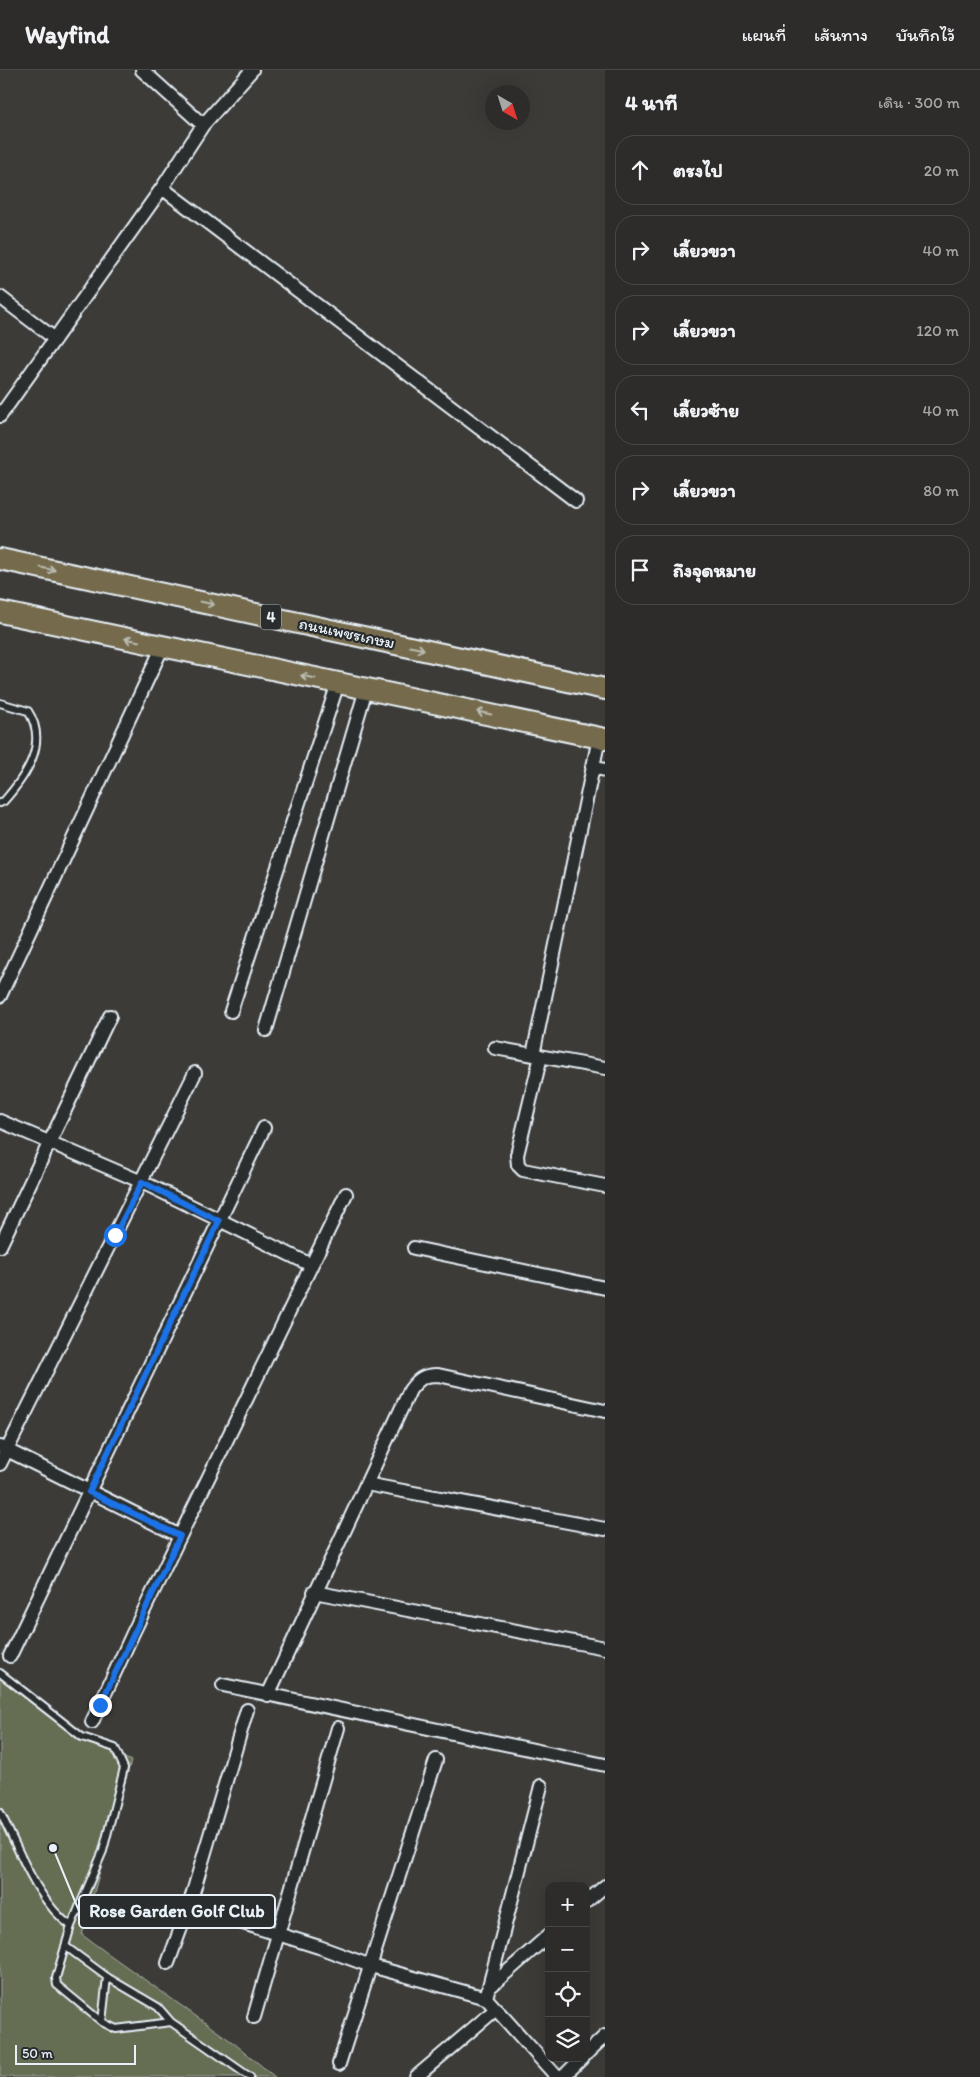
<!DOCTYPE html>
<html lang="th">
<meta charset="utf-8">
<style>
body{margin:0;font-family:Itim,"Playpen Sans Thai",sans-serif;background:#363432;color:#f1f3f6}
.controls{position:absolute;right:15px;bottom:15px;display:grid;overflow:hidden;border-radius:10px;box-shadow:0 5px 20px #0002}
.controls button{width:45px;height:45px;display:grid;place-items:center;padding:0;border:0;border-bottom:1px solid #494847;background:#2e2c2a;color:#f1f3f6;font:25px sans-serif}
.compass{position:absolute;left:485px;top:15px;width:45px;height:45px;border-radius:50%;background:#2e2c2a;box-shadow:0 5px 20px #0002;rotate:141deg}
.scale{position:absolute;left:15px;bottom:12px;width:121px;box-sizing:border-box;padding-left:5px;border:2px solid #e8f1f8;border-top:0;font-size:14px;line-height:18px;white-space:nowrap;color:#e8f1f8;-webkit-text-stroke:4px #2a2d2e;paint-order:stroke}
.stop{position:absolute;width:15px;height:15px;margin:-11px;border:4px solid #1a73e8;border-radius:50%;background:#fff}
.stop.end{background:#1a73e8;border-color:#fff;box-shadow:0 1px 5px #0008}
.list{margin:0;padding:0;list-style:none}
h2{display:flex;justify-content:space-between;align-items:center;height:65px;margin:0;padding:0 20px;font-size:21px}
h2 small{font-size:16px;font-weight:400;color:#a7a7a8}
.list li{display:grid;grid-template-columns:32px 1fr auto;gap:15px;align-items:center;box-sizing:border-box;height:70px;margin:0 10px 10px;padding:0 10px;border:1px solid #494847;border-radius:20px}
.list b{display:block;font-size:19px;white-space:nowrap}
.list em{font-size:16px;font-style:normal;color:#a7a7a8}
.icon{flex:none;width:28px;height:28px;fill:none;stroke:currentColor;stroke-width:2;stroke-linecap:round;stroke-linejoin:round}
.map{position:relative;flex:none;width:605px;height:2007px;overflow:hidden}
header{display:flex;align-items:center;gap:30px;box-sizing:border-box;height:70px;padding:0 25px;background:#2e2c2a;border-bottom:1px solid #494847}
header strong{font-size:24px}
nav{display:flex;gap:28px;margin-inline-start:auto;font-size:18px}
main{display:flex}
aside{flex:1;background:#2e2c2a}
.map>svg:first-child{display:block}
</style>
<header>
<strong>Wayfind</strong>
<nav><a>แผนที่</a><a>เส้นทาง</a><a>บันทึกไว้</a></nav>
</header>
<main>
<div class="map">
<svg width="605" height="2007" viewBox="0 0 605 2007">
<rect width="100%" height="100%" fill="#3d3b38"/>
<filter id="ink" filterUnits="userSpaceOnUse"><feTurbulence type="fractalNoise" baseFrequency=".02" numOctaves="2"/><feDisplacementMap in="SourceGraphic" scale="10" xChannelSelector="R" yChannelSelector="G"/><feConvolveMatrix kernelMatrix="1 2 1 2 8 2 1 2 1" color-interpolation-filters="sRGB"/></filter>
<g filter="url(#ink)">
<!-- green -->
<path fill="#656d53" stroke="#a6afa6" d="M0,1602l82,65 49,24 -49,174 153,109 40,33h-275z"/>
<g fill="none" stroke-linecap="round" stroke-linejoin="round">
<!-- service casing -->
<g stroke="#e8f1f8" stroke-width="10">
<path id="service" d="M0,633l28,8c21,32 -2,65 -24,90l-4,2
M0,1603l82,64 33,11 9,20 -21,83 -32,75 -15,52 1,7 45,37 14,7 55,-7 79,55
M0,1742c19,37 37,90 71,114
M65,1876l42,31 51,30 13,15
M102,1952l5,-45"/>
</g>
<!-- minor casing -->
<g stroke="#e8f1f8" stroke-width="16">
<path id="minor" d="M142,0l61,55
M162,118l414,313
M0,227l55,42
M0,346l162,-228 41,-63 49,-55
M592,697l13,3
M0,926l163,-350
M231,941l107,-328
M266,960l100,-341
M495,978l110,20
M533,985l66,-317
M541,986l-24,99 1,10 5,5 82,16
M0,1051l142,61 169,83
M0,1176l110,-230
M414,1178l191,40
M1,1377l179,89
M0,1394l195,-391
M366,1414l239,45
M314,1522l291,56
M10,1586l254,-528
M223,1615l382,80
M268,1625l142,-305c9,-12 14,-15 28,-15l167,36
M92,1652l41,-89 213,-439
M586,1832l19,-16
M189,1836l130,41 52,19 115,32 71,79
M168,1893l21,-57 58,-196
M490,1917l59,-52
M486,1928l55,-212
M254,1947l84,-289
M586,1984l19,-18
M339,1994l97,-304
M416,2007l80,-68
M563,2007l19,-19"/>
</g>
<!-- primary casing -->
<g stroke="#e8f1f8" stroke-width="24">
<path id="primary" d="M0,489l605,130
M0,542l605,127"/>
</g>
<!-- service -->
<use href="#service" stroke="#2a2d2e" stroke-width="6"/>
<!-- minor -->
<use href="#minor" stroke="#2a2d2e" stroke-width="12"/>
<!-- primary -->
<use href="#primary" stroke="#756b4b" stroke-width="20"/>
</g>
<!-- one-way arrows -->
<defs><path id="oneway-shaft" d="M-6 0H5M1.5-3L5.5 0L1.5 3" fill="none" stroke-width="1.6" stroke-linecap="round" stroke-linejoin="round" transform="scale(1.25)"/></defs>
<g stroke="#babbb3">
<use href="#oneway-shaft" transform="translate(48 499) rotate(12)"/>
<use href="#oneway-shaft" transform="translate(207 533) rotate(12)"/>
<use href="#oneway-shaft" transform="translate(132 570) rotate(-168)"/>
<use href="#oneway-shaft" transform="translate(417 578) rotate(12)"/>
<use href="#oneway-shaft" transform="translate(308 607) rotate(-168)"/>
<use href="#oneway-shaft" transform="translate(484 643) rotate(-168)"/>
</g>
</g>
<g fill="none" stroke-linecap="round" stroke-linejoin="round" filter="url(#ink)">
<!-- route -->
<path stroke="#1a73e8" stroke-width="6" d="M100,1635l80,-169 -91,-44 130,-271 -77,-39 -27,53"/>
</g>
<g text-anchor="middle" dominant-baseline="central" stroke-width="4.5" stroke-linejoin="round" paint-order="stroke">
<!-- shield labels -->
<rect fill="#2a2d2e" stroke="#afb6bb" stroke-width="1" x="261" y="534.5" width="20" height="25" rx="4"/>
<g font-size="15" font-weight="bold" fill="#e8f1f8">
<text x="271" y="547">4</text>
</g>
<!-- street labels -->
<g font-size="16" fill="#e8f1f8" stroke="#2a2d2e">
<text transform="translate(347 563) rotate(12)">ถนนเพชรเกษม</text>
</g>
</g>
<!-- callouts -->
<path fill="none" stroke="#e8f1f8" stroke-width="2" d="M53 1778L79 1841"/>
<circle fill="#e8f1f8" stroke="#2a2d2e" stroke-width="2" cx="53" cy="1778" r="5"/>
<rect fill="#2a2d2e" stroke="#e8f1f8" stroke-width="2" x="79" y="1825" width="196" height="33" rx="5"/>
<g font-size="18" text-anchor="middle" font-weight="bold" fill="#e8f1f8">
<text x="177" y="1847">Rose Garden Golf Club</text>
</g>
</svg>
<div class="controls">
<button>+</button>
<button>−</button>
<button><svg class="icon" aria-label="locate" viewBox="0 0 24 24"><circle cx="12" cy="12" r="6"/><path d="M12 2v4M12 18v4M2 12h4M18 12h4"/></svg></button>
<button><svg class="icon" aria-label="layers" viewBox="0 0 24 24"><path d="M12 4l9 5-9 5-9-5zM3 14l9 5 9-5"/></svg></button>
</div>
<svg class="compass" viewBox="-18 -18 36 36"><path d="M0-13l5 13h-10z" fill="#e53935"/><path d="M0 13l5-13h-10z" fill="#a7a7a8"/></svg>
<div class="scale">50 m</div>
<div class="stop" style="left:115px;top:1165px"></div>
<div class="stop end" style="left:100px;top:1635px"></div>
</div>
<aside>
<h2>4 นาที<small>เดิน · 300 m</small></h2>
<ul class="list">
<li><svg class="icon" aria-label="ahead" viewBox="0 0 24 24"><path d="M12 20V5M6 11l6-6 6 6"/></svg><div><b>ตรงไป</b></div><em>20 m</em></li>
<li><svg class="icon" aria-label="right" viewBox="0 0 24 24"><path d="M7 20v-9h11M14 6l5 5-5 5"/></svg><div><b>เลี้ยวขวา</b></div><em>40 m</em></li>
<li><svg class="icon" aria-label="right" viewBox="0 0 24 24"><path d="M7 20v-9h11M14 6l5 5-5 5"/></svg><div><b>เลี้ยวขวา</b></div><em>120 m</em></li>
<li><svg class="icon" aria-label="left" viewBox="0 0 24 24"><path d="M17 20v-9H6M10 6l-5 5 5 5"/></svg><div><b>เลี้ยวซ้าย</b></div><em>40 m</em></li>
<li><svg class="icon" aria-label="right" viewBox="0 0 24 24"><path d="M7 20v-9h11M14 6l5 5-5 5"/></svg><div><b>เลี้ยวขวา</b></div><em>80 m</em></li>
<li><svg class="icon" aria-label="arrive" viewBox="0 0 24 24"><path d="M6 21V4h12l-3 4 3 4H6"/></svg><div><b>ถึงจุดหมาย</b></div></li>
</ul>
</aside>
</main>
